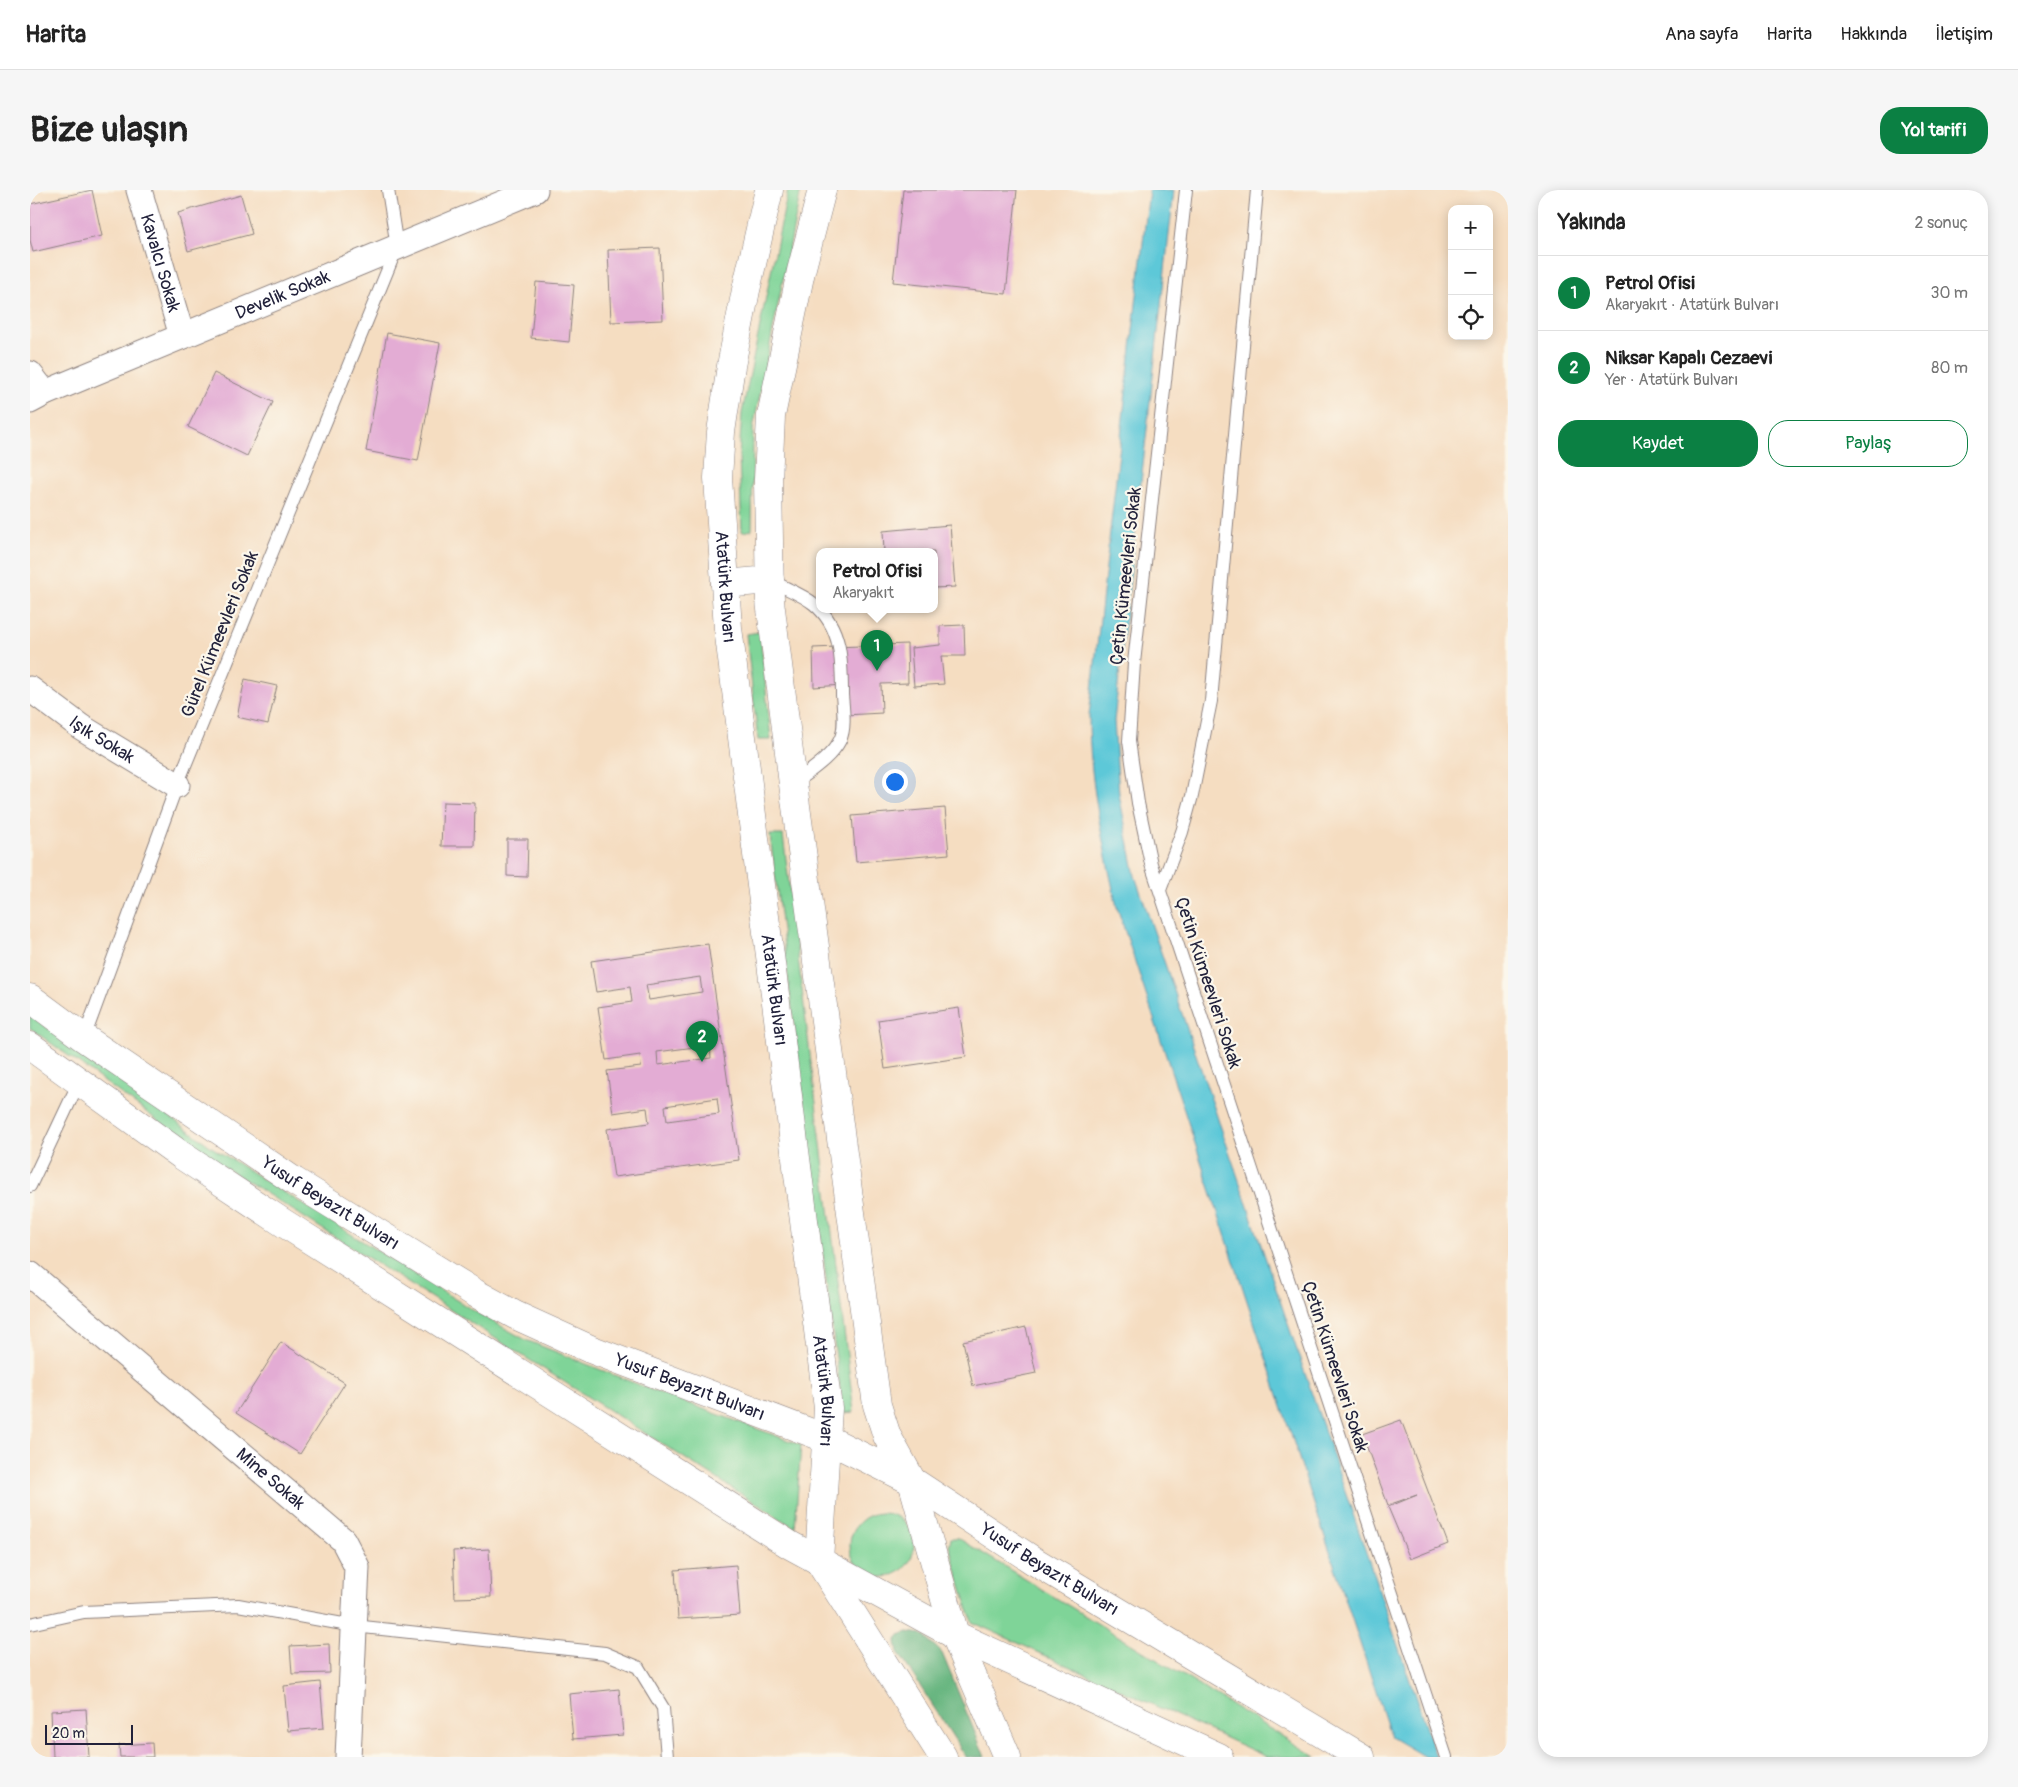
<!DOCTYPE html>
<html lang="tr">
<meta charset="utf-8">
<style>
body{margin:0;font-family:Pangolin,sans-serif;background:#f6f6f6;color:#222}
.controls{position:absolute;right:15px;top:15px;display:grid;overflow:hidden;border-radius:10px;box-shadow:0 2px 12px #0003}
.controls button{width:45px;height:45px;display:grid;place-items:center;padding:0;border:0;border-bottom:1px solid #e0e0e0;background:#fff;color:#222;font:25px sans-serif}
.scale{position:absolute;left:15px;bottom:12px;width:88px;box-sizing:border-box;padding-left:5px;border:2px solid #22223b;border-top:0;font-size:14px;line-height:18px;white-space:nowrap;color:#22223b;-webkit-text-stroke:4px #fbf7ec;paint-order:stroke}
.you{position:absolute;left:864px;top:591px;width:18px;height:18px;margin:-12px;border:4px solid #fff;border-radius:50%;background:#1a73e8;box-shadow:0 0 0 8px #1a73e833}
.badge{display:grid;place-items:center;width:32px;height:32px;border-radius:50%;background:#0b8043;color:#fff;font-size:16px;font-weight:700}
.pin{position:absolute;translate:-50% -41px;filter:drop-shadow(0 1px 2px #0008)}
.pin::after{content:'';position:absolute;top:26px;width:18px;height:15px;background:inherit;clip-path:polygon(0 0,100% 0,50% 100%)}
.popup{position:absolute;left:786px;top:358px;width:122px;height:65px;box-sizing:border-box;display:grid;place-content:center;border-radius:10px;background:#fff;filter:drop-shadow(0 1px 4px #0005);font-size:16px;white-space:nowrap;color:#767676}
.popup b{font-size:19px;color:#222}
.popup::after{content:'';position:absolute;left:50%;top:100%;margin-left:-10px;border:10px solid transparent;border-top-color:#fff}
.list{margin:0;padding:0;list-style:none}
h2{display:flex;justify-content:space-between;align-items:center;height:65px;margin:0;padding:0 20px;font-size:21px}
h2 small{font-size:16px;font-weight:400;color:#767676}
.list li{display:grid;grid-template-columns:32px 1fr auto;gap:15px;align-items:center;box-sizing:border-box;height:75px;padding:0 20px;border-top:1px solid #e0e0e0}
.list b{display:block;font-size:19px;white-space:nowrap}
.list p{margin:0;font-size:16px;white-space:nowrap;color:#767676}
.list em{font-size:16px;font-style:normal;color:#767676}
.actions{display:flex;gap:10px;padding:15px 20px}
.actions a{flex:1;padding:11px 0;border:1px solid #0b8043;border-radius:20px;text-align:center;font-size:18px;color:#0b8043}
.actions .main{background:#0b8043;color:#fff}
.icon{flex:none;width:28px;height:28px;fill:none;stroke:currentColor;stroke-width:2;stroke-linecap:round;stroke-linejoin:round}
.map{position:relative;flex:none;width:1478px;height:1567px;overflow:hidden;border-radius:20px}
header{display:flex;align-items:center;gap:30px;box-sizing:border-box;height:70px;padding:0 25px;background:#fff;border-bottom:1px solid #e0e0e0}
header strong{font-size:24px}
nav{display:flex;gap:28px;margin-inline-start:auto;font-size:18px}
.intro{display:flex;align-items:center;justify-content:space-between;box-sizing:border-box;height:120px;padding:0 30px}
h1{margin:0;font-size:35px}
.button{padding:12px 22px;border-radius:20px;background:#0b8043;color:#fff;font-size:18px;font-weight:700}
main{display:flex;gap:30px;padding:0 30px}
aside{flex:1;background:#fff;border-radius:20px;box-shadow:0 2px 12px #0003}
.map>svg:first-child{display:block}
</style>
<header>
<strong>Harita</strong>
<nav><a>Ana sayfa</a><a>Harita</a><a>Hakkında</a><a>İletişim</a></nav>
</header>
<div class="intro"><h1>Bize ulaşın</h1><a class="button">Yol tarifi</a></div>
<main>
<div class="map">
<svg width="1478" height="1567" viewBox="0 0 1478 1567">
<rect width="100%" height="100%" fill="#fbf7ec"/>
<filter id="ink" filterUnits="userSpaceOnUse"><feTurbulence type="fractalNoise" baseFrequency=".02" numOctaves="2"/><feDisplacementMap in="SourceGraphic" scale="10" xChannelSelector="R" yChannelSelector="G"/><feConvolveMatrix kernelMatrix="1 2 1 2 8 2 1 2 1" color-interpolation-filters="sRGB"/></filter>
<filter id="wash" filterUnits="userSpaceOnUse"><feTurbulence type="fractalNoise" baseFrequency=".0096" numOctaves="4" result="noise"/><feDisplacementMap in="SourceGraphic" scale="20" xChannelSelector="R" yChannelSelector="G"/><feGaussianBlur stdDeviation="1.12" result="paint"/><feColorMatrix in="noise" values="0 0 0 0 0 0 0 0 0 0 0 0 0 0 0 0 0 1.4 0 .05"/><feComposite in="paint" operator="in"/></filter>
<g filter="url(#wash)">
<rect width="100%" height="100%" fill="#f5ddc1"/>
<!-- green -->
<path fill="#7fd498" stroke="#507b6a" d="M758,0h13l-48,239 -1,101 -10,2 -3,-76 3,-43z
M730,442l11,108h-13l-12,-106z
M740,645h13l71,577 -11,1z
M0,825l183,133 261,163 52,29 123,49 152,56 -6,83 -591,-374 -174,-126z
M820 1355a32 32 0 1 1 64 0a32 32 0 1 1-64 0Z
M921,1348h7l358,219h-49l-295,-135 -23,-76z"/>
<!-- forest -->
<path fill="#67b680" stroke="#446c5e" d="M878,1442l14,2 20,19 43,104h-19l-68,-105 -2,-10 4,-7z"/>
<!-- water -->
<path fill="#5dc8d8" stroke="#40758a" d="M1119,0h25l-60,531 5,73 16,82 301,881h-11l-34,-20 -274,-830c-14,-63 -28,-126 -28,-191z"/>
<g id="blocks">
<!-- building -->
<path fill="#e3acd4" fill-rule="evenodd" d="M62,0l10,46 -69,16 -3,-12v-36z
M873,0h114l-11,104 -113,-12z
M211,5l11,39 -64,17 -10,-38z
M630,58l3,72 -52,2 -3,-72z
M506,92l38,3 -5,57 -38,-4z
M357,143l53,10 -22,118 -52,-10z
M184,183l59,29 -26,54 -59,-29z
M920,335l5,62 -21,1v-36h-50l-1,-21z
M934,435l1,31h-24l3,28 -30,2 -3,-38 29,-3v-19z
M877,454l1,39 -27,1 1,29 -37,2 -2,-30 -29,2 -1,-39z
M215,489l32,7 -9,38 -31,-7z
M413,612l32,1 -1,43h-33z
M915,618l4,46 -93,8 -4,-46z
M477,649h21l-1,38 -20,-1z
M678,754l31,216 -125,17 -7,-48 42,-6 -2,-15 -34,5 -6,-42 34,-4 -1,-12 -34,5 -8,-53 34,-5 -2,-15 -34,5 -5,-31zM670,787l2,15 -53,8 -3,-15zM680,855l1,13 -53,7 -1,-13zM687,908l2,16 -52,7 -2,-15z
M929,818l7,49 -81,12 -7,-49z
M996,1137l10,46 -63,13 -10,-45z
M251,1152l64,41 -45,71 -64,-41z
M1371,1230l47,124 -38,15 -22,-52 29,-12 -29,10 -26,-71z
M459,1359l2,48 -36,1 -2,-47z
M706,1375l4,50 -62,4 -3,-49z
M299,1454l1,29 -38,1 -2,-28z
M290,1492l4,46 -36,3 -4,-45z
M589,1499l4,46 -50,4 -4,-45z
M56,1519l3,48h-36l-2,-46z
M122,1553l1,14h-33l-1,-12z"/>
</g>
</g>
<g filter="url(#ink)">
<use href="#blocks" fill-opacity="0" stroke="#8c807e" stroke-width="1"/>
<g fill="none" stroke-linecap="round" stroke-linejoin="round">
<!-- service casing -->
<g stroke="#8c807e" stroke-width="14">
<path id="service" d="M1156,0l-52,473 -5,78 9,62 13,61 295,893
M740,390c14,8 32,14 44,24 28,23 28,57 28,91 1,13 4,33 -2,45 -9,18 -32,32 -47,44
M1130,700l22,-58 10,-36 19,-95 46,-511
M54,848l93,-253 220,-538 -9,-57
M0,996l49,-104
M0,1434l54,-12 154,-7 116,21 251,27 33,14 25,41 4,49"/>
</g>
<!-- minor casing -->
<g stroke="#8c807e" stroke-width="27">
<g id="minor">
<path id="s1" d="M109,0l43,146"/>
<path d="M0,184l15,19"/>
<path id="s2" d="M0,211l15,-8 490,-203"/>
<path id="s3" d="M0,499l51,38 96,58"/>
<path id="s4" d="M0,1084l313,266 14,27 -9,190"/>
</g>
</g>
<!-- secondary casing -->
<g stroke="#8c807e" stroke-width="29">
<g id="secondary">
<path id="s5" d="M739,0l-23,100 -15,76 -10,66 -3,46 10,150 100,780 -9,153 124,196"/>
<path d="M792,0l-21,81 -30,145 -3,64 2,121 23,183 84,621 10,31 25,45 43,154 52,122"/>
<path d="M695,394l45,-4"/>
</g>
</g>
<!-- primary casing -->
<g stroke="#8c807e" stroke-width="29">
<g id="primary">
<path id="s6" d="M0,808l54,40 210,143 181,112 40,22 75,34 235,89 87,43 122,80 327,196"/>
<path d="M0,856l151,109 101,67 508,323 165,90 264,122"/>
</g>
</g>
<!-- service -->
<use href="#service" stroke="#fff" stroke-width="12"/>
<!-- minor -->
<use href="#minor" stroke="#fff" stroke-width="25"/>
<!-- secondary -->
<use href="#secondary" stroke="#fff" stroke-width="28"/>
<!-- primary -->
<use href="#primary" stroke="#fff" stroke-width="28"/>
</g>
</g>
<g text-anchor="middle" dominant-baseline="central" stroke-width="4.5" stroke-linejoin="round" paint-order="stroke">
<!-- street labels -->
<g font-size="18" fill="#22223b" stroke="#fbf7ec">
<text stroke="none"><textPath href="#s1" startOffset="76">Kavalcı Sokak</textPath></text>
<text stroke="none"><textPath href="#s2" startOffset="274">Develik Sokak</textPath></text>
<text transform="translate(1096 386) rotate(-84)">Çetin Kümeevleri Sokak</text>
<text stroke="none"><textPath href="#s5" startOffset="402">Atatürk Bulvarı</textPath></text>
<text transform="translate(190 444) rotate(-68)">Gürel Kümeevleri Sokak</text>
<text stroke="none"><textPath href="#s3" startOffset="88">Işık Sokak</textPath></text>
<text transform="translate(1178 793) rotate(72)">Çetin Kümeevleri Sokak</text>
<text stroke="none"><textPath href="#s5" startOffset="808">Atatürk Bulvarı</textPath></text>
<text stroke="none"><textPath href="#s6" startOffset="364">Yusuf Beyazıt Bulvarı</textPath></text>
<text transform="translate(1305 1177) rotate(72)">Çetin Kümeevleri Sokak</text>
<text stroke="none"><textPath href="#s6" startOffset="769">Yusuf Beyazıt Bulvarı</textPath></text>
<text stroke="none"><textPath href="#s5" startOffset="1212">Atatürk Bulvarı</textPath></text>
<text stroke="none"><textPath href="#s4" startOffset="316">Mine Sokak</textPath></text>
<text stroke="none"><textPath href="#s6" startOffset="1174">Yusuf Beyazıt Bulvarı</textPath></text>
</g>
</g>
</svg>
<div class="controls">
<button>+</button>
<button>−</button>
<button><svg class="icon" aria-label="locate" viewBox="0 0 24 24"><circle cx="12" cy="12" r="6"/><path d="M12 2v4M12 18v4M2 12h4M18 12h4"/></svg></button>
</div>
<div class="scale">20 m</div>
<div class="you"></div>
<div class="pin badge" style="left:847px;top:481px">1</div>
<div class="popup"><b>Petrol Ofisi</b>Akaryakıt</div>
<div class="pin badge" style="left:672px;top:872px">2</div>
</div>
<aside>
<h2>Yakında<small>2 sonuç</small></h2>
<ul class="list">
<li><span class="badge">1</span><div><b>Petrol Ofisi</b><p>Akaryakıt · Atatürk Bulvarı</p></div><em>30 m</em></li>
<li><span class="badge">2</span><div><b>Niksar Kapalı Cezaevi</b><p>Yer · Atatürk Bulvarı</p></div><em>80 m</em></li>
</ul>
<div class="actions"><a class="main">Kaydet</a><a>Paylaş</a></div>
</aside>
</main>
